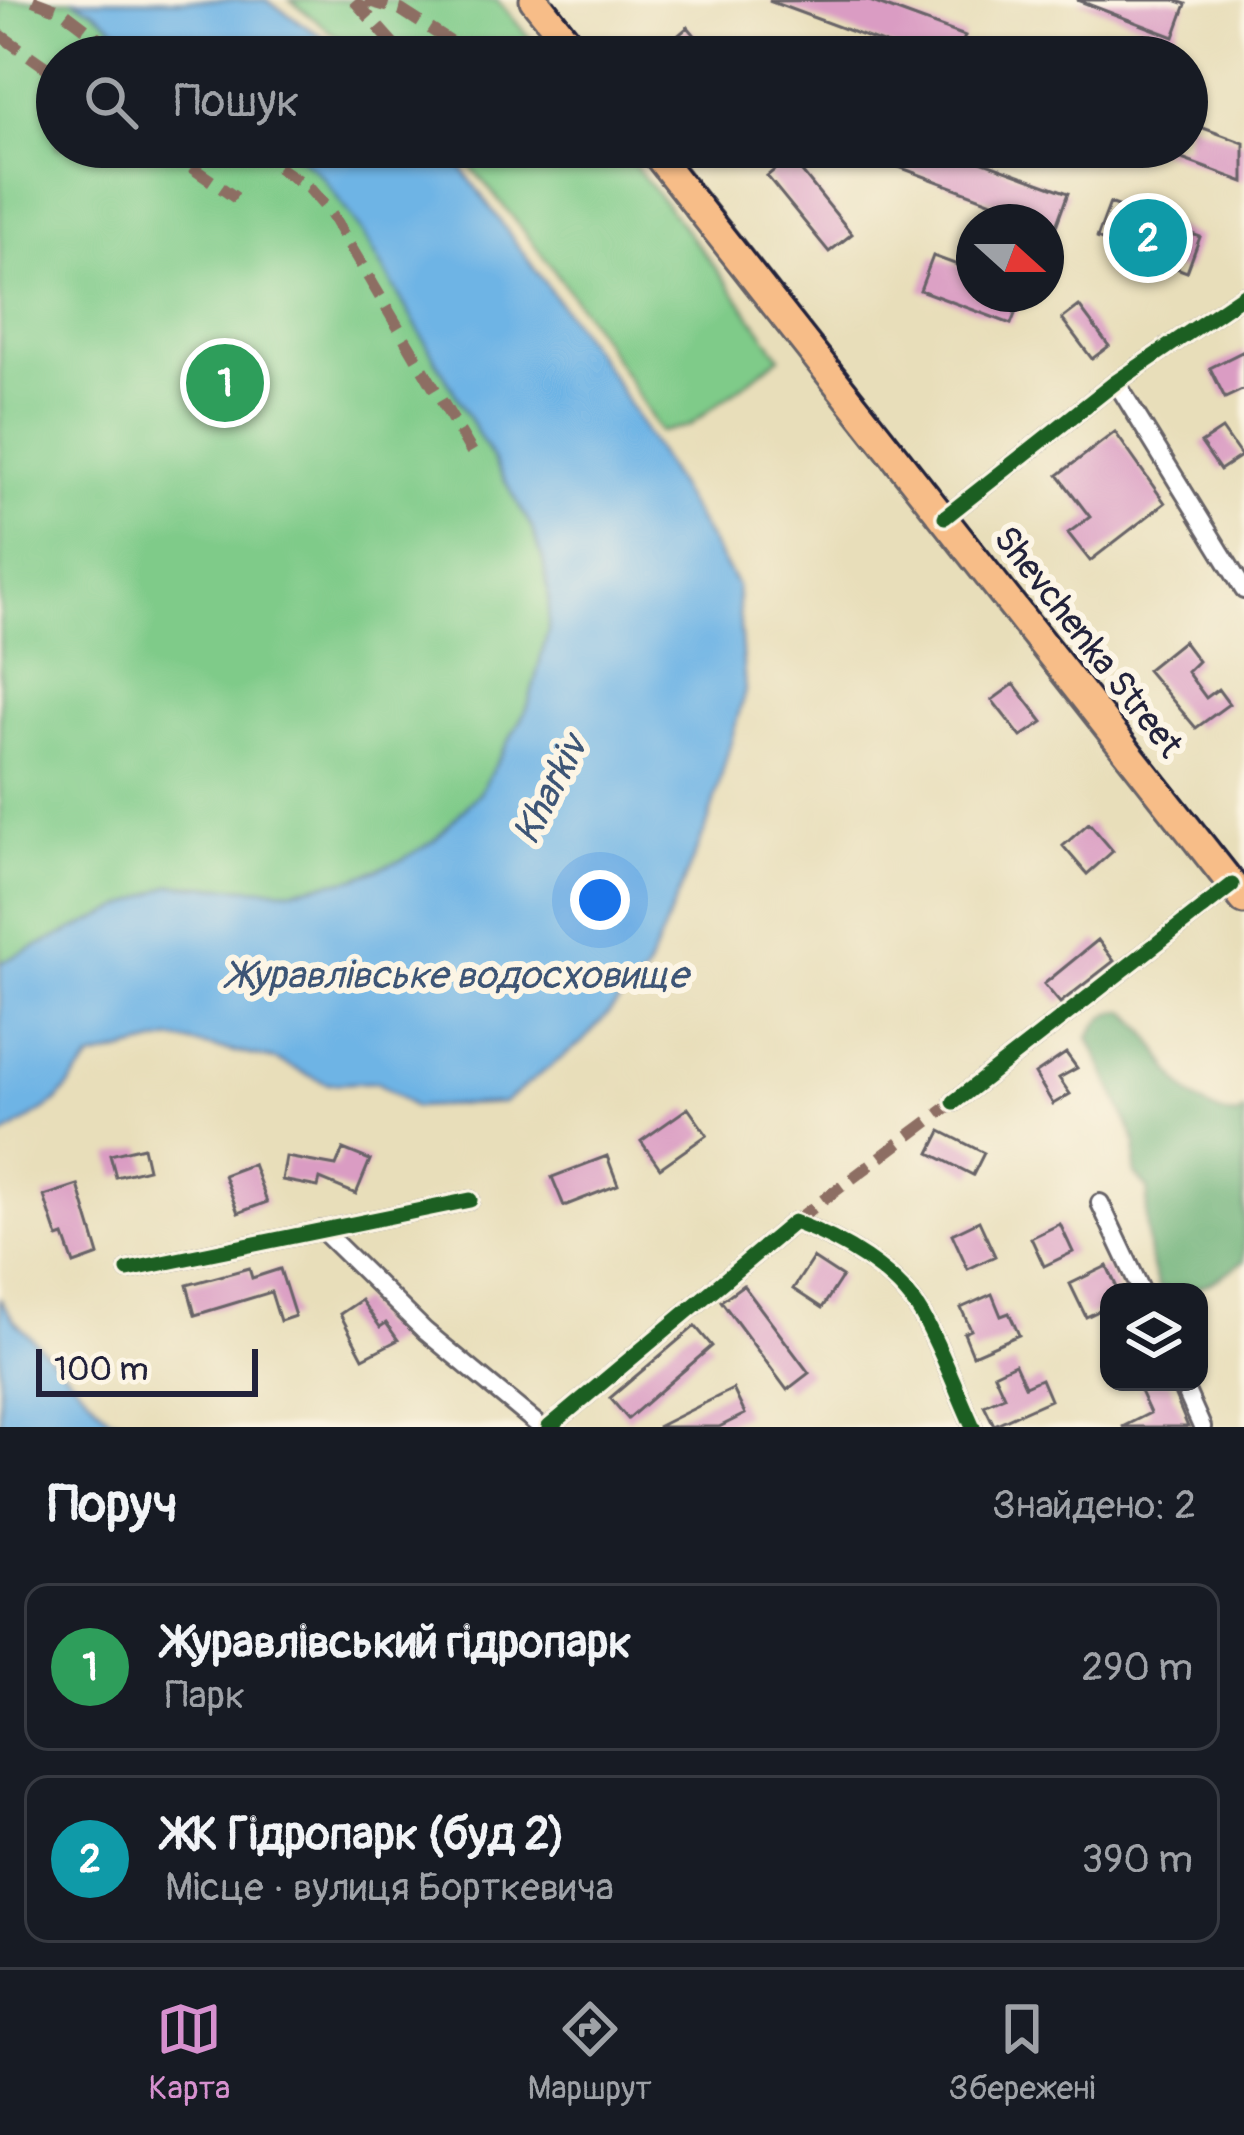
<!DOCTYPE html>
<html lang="uk">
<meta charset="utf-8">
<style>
body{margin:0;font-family:Pangolin,sans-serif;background:#242831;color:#f1f3f6}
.controls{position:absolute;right:36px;bottom:36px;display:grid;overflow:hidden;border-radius:24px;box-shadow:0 3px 9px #0004}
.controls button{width:108px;height:108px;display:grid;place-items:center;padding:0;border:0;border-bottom:3px solid #363941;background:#171b24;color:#f1f3f6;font:60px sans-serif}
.compass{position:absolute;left:956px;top:204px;width:108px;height:108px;border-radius:50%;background:#171b24;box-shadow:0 3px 9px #0004;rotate:111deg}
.scale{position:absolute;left:36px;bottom:30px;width:222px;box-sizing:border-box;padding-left:12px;border:6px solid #22223b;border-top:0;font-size:33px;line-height:42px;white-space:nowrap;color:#22223b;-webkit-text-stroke:9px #fcf5e5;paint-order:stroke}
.you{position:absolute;left:600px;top:900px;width:42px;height:42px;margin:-30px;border:9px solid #fff;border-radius:50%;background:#1a73e8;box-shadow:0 0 0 18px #1a73e833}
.badge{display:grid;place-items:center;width:78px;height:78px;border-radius:50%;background:#d690ce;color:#fff;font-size:39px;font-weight:700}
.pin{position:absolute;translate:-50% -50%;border:6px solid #fff;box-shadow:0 3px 12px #0006}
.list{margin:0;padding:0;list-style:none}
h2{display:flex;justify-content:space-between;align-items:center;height:156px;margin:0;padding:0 48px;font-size:51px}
h2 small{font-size:39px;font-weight:400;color:#9ea1a6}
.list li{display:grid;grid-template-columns:78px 1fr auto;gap:36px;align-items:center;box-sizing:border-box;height:168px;margin:0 24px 24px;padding:0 24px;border:3px solid #363941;border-radius:24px}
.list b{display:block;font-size:45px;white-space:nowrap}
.list p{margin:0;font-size:39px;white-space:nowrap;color:#9ea1a6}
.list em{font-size:39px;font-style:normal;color:#9ea1a6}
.icon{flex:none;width:66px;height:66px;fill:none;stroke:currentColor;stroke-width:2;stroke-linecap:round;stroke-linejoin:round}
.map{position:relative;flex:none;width:1244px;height:1427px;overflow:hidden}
.search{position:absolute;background:#171b24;box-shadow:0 3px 9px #0004;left:36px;right:36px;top:36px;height:132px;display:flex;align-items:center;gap:30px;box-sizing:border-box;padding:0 42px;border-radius:66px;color:#9ea1a6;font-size:45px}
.sheet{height:540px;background:#171b24}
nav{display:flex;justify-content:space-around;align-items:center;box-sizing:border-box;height:168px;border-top:3px solid #363941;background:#171b24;font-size:33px;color:#9ea1a6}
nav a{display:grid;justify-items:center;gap:6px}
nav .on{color:#d690ce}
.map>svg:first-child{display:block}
</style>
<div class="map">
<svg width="1244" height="1427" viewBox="0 0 1244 1427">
<rect width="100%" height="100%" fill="#fcf5e5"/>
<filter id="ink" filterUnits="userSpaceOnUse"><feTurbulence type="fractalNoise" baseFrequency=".00833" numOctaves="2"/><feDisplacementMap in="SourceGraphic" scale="24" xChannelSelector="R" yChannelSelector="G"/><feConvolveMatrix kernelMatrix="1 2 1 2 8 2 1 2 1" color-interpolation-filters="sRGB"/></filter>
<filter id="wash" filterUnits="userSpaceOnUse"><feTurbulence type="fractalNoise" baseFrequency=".004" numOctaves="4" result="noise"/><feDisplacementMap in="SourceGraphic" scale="48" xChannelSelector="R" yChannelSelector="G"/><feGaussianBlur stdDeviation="2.7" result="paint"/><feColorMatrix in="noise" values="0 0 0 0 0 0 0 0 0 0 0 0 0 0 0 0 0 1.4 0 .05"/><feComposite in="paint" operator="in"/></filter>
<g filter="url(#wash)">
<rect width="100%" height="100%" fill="#e8deba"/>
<!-- green -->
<path fill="#7fcb89" stroke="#507662" stroke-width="3" d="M0,0h73l20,10 58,47h-94v90h230l36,30 44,63 164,286 12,34 7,37 -2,34 -20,76 -48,85 -46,49 -32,19 -46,18 -66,12 -118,-5 -172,78z
M290,0h207l49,57h-183z
M453,147h167l106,134 54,76 -91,69 -29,6c-59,-101 -128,-198 -207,-285z"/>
<!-- forest -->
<path fill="#67af75" stroke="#446858" stroke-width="3" d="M1126,1011c44,36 43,96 111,105l7,-5v150c-25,18 -54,37 -85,27 -14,-35 -14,-62 -11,-99l-13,-15 1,-32 -47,-105c10,-16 16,-25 37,-26z"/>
<!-- water -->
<path fill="#6eb4e5" stroke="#486b90" stroke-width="3" d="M73,0h193l60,39 19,18h-194l-58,-47z
M287,147h153l21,20 150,208 126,211 8,105 -37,132 -63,151 -64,69 -78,60 -89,4 -37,-25 -49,2 -52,-24 -104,-21 -81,20 -35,43 -56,36v-175l172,-78 118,5 66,-12 46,-18 33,-20 45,-48 48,-85 20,-76 1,-34 -6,-37 -12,-34 -164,-286 -44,-63z
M0,1299l14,21 95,97 33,10h-142z"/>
<g id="blocks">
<!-- building -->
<path fill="#da9cc3" d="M867,0l98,36 -8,21h-37l-151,-56z
M1077,0h97l12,4 -12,33z
M688,27l25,30h-38l-9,-11z
M1187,122l57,21v39l-92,-34 35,-1z
M846,147h97l125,46 -12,33z
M790,157l62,77 -23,18 -62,-76z
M1110,203l90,34 -13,35 -90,-34z
M933,256l41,15v23h49l-12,30 -91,-34z
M1079,306l30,40 -17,13 -30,-40z
M1244,351v38l-19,9 -15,-30z
M1222,429l19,27 -21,14 -19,-27z
M1115,432l50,71 -75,58 -22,-28 22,-16 -32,-42z
M1183,641l15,20 -11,11 19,26 12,-9 11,15 -33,24 -49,-58z
M1014,684l29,38 -22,15 -29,-37z
M1089,823l24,28 -26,23 -24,-28z
M1098,940l16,21 -54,42 -16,-19z
M1066,1053l11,15 -18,10 11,16 -17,10 -18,-30z
M688,1108l19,27 -47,33 -19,-27z
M941,1131l43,22 -11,22 -43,-22z
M143,1147l5,22 -32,8 -6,-22z
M343,1149l27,11 -14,34 -36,-15 -2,8 -36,-7 4,-23 50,9z
M607,1156l11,29 -54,21 -12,-29z
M253,1164l14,38 -29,11 -14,-38z
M78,1185l21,70 -25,9 -10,-28 -6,2 -14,-42z
M979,1221l16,35 -27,13 -16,-35z
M1060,1224l13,28 -29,14 -13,-28z
M813,1258l29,19 -20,31 -29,-19z
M1107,1266l12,26h-10v14l-23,11 -16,-33z
M249,1268l3,10 28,-9 15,47 -15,5 -9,-29 -76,23 -8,-30z
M743,1285l66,88 -22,17 -66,-89z
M992,1294l9,22 8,-3 10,22 -46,20 -9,-22 7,-3 -10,-22z
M361,1300l19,27 6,-4 12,17 -35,18 -23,-44z
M695,1326l17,20 -84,73 -18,-21z
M1015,1364l10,22 16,-7 9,21 -56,25 -10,-20 20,-9 -10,-22z
M1154,1382h15l19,45h-66l28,-14 -11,-24z
M733,1389l12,25 -26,13h-62z"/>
</g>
</g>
<g filter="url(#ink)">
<use href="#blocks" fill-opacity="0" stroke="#676467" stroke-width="3"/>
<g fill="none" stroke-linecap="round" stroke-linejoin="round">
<!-- street casing -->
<g stroke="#676467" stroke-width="22">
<path id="street" d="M1116,382l128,208
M945,517l171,-135 128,-87
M954,1102l278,-217
M1100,1203l42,89
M322,1230l103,101 116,96
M128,1270l342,-70
M1182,1382l20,45
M549,1427l245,-205c46,17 103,49 128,93 20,35 34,75 51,112"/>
</g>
<!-- primary casing -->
<g stroke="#676467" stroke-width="33">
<path id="primary" d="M534,0l46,57
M651,147l593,753"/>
</g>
<!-- street -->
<use href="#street" stroke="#fff" stroke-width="16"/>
<!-- primary -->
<use href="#primary" stroke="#f7bd88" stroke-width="27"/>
<!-- tram -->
<path stroke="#22223b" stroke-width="3" d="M554,0l44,57
M669,147l575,728"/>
<!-- quiet -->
<path stroke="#8d6e63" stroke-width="12" stroke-dasharray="24 12" stroke-linecap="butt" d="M33,0l31,12 59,45
M354,0l43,48
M365,0l36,10 73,47
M0,35l57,40
M162,147l74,51
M248,147l61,41 21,24 146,247
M794,1222l160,-120"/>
<!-- cycleway casing -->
<g stroke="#fcf5e5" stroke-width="22">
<path id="cycleway" d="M945,517l171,-135 128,-87
M954,1102l278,-217
M128,1270l342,-70
M549,1427l245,-205c46,17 103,49 128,93 20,35 34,75 51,112"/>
</g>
<!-- cycleway -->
<use href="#cycleway" stroke="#1b5e20" stroke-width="15"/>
</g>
</g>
<g text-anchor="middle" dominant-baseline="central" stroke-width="12" stroke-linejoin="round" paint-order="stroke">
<!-- street labels -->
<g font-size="36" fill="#22223b" stroke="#fcf5e5">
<text transform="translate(1088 642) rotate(52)">Shevchenka Street</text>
</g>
<!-- water labels -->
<g font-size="39" font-style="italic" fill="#3d5576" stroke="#fcf5e5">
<text transform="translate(550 790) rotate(-63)">Kharkiv</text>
<text x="458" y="975">Журавлівське водосховище</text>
</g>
</g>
</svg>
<div class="controls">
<button><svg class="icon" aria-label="layers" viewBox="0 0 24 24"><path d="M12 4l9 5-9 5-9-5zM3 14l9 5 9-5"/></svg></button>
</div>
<svg class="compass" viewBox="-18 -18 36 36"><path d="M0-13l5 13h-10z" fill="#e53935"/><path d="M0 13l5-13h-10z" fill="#9ea1a6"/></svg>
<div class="scale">100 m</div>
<div class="you"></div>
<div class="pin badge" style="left:225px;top:383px;background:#2e9e5b">1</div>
<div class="pin badge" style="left:1148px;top:238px;background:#0f9aa8">2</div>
<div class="search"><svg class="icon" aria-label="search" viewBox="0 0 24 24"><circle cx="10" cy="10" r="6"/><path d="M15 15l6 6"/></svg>Пошук</div>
</div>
<section class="sheet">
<h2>Поруч<small>Знайдено: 2</small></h2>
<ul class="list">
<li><span class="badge" style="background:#2e9e5b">1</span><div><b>Журавлівський гідропарк</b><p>Парк</p></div><em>290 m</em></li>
<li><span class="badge" style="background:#0f9aa8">2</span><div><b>ЖК Гідропарк (буд 2)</b><p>Місце · вулиця Борткевича</p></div><em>390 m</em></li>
</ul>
</section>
<nav>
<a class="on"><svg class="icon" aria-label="map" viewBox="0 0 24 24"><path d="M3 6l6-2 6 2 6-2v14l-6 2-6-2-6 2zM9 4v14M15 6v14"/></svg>Карта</a>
<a><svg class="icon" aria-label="directions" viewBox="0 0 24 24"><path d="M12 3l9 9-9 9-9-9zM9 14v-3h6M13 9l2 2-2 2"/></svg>Маршрут</a>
<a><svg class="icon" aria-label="saved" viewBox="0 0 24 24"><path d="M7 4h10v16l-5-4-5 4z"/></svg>Збережені</a>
</nav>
